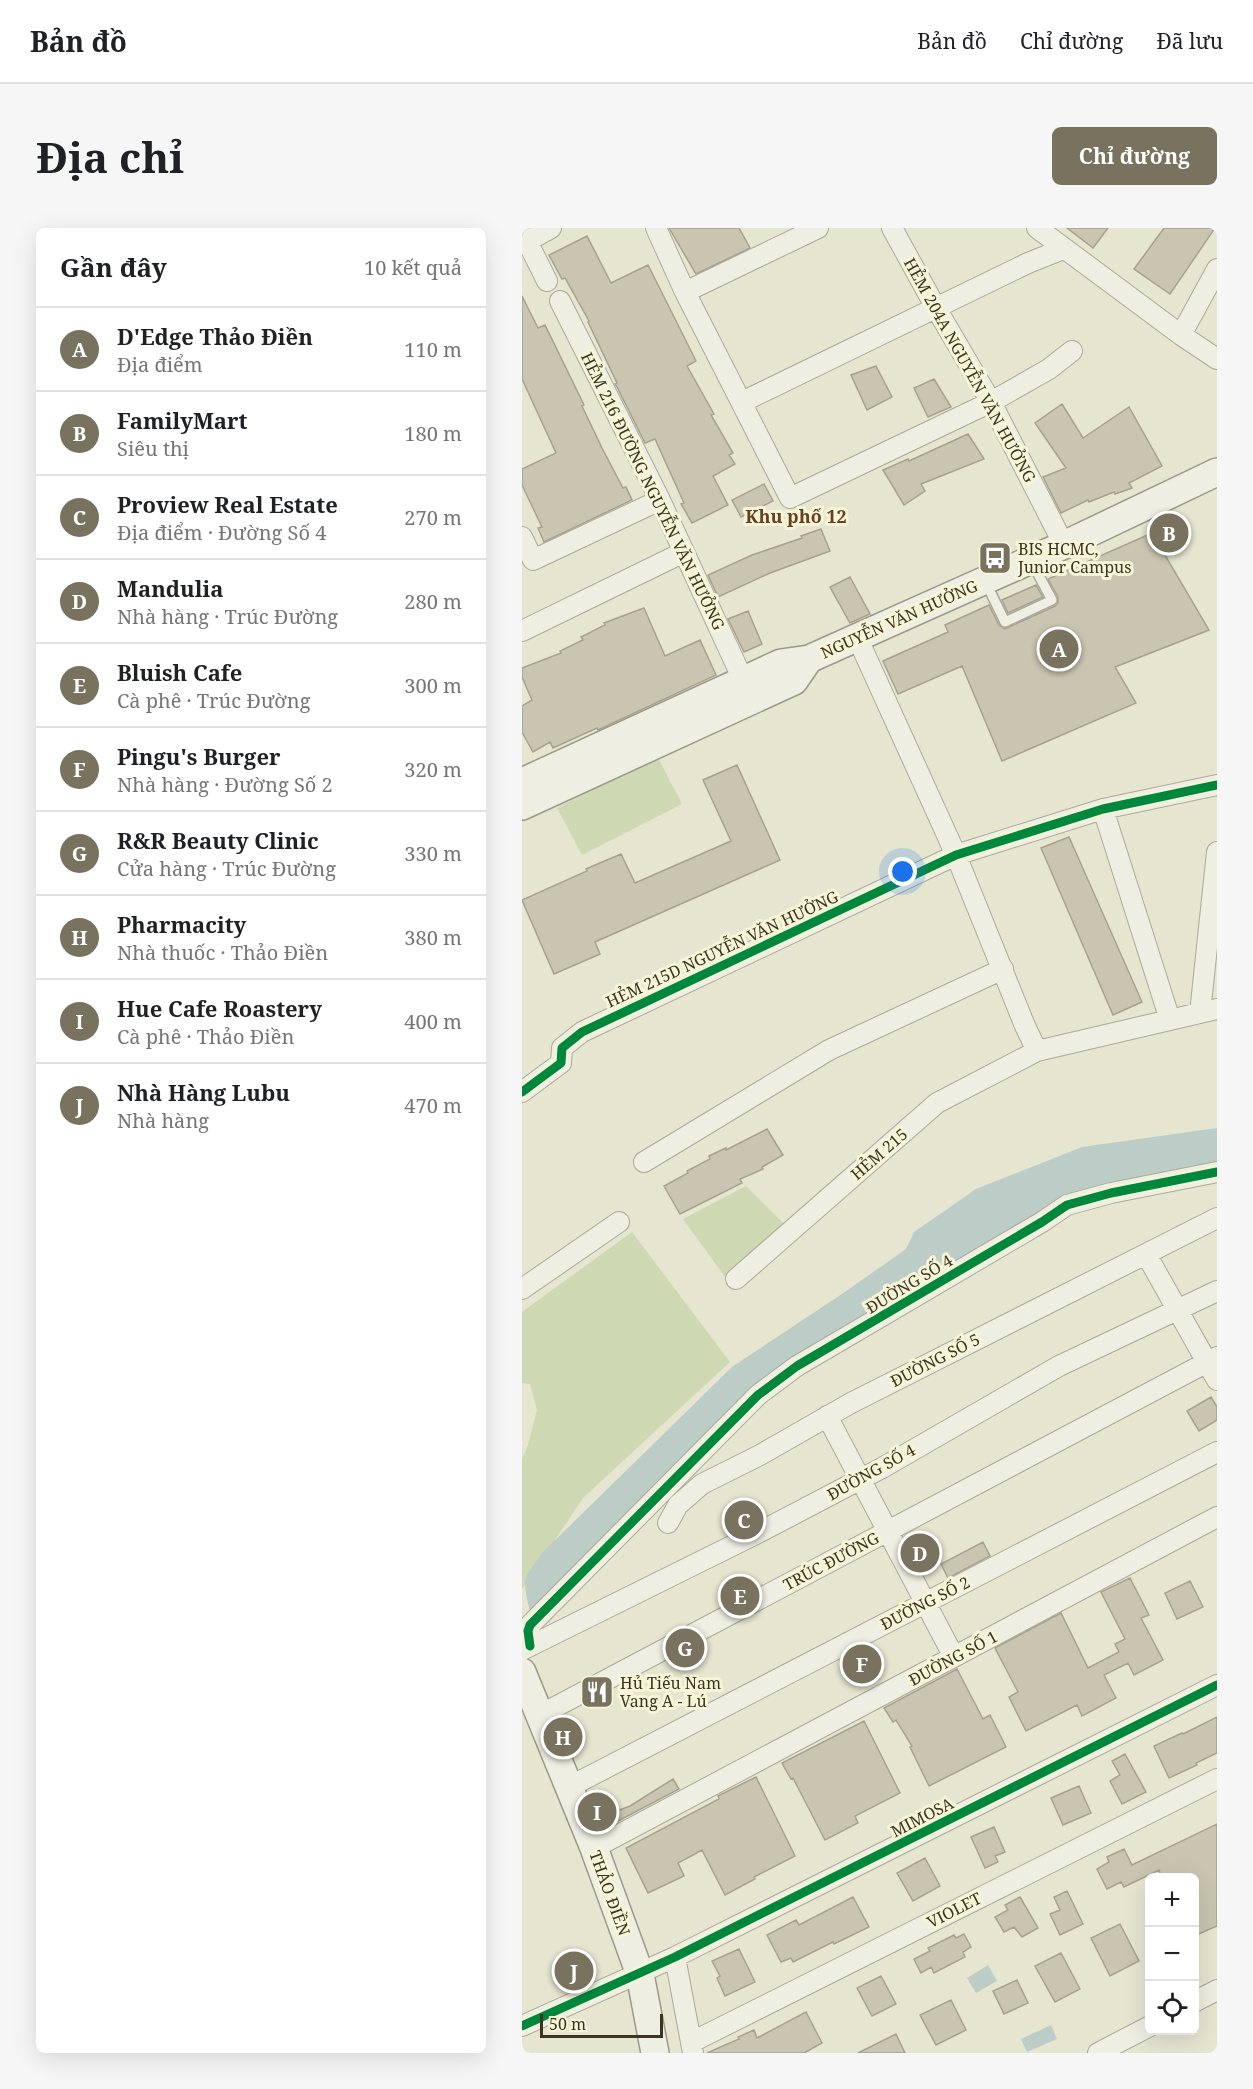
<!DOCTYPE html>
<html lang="vi">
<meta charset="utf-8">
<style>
body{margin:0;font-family:"Noto Serif",serif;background:#f6f6f6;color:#202124}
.controls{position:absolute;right:18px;bottom:18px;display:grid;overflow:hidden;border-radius:9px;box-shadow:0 6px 24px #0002}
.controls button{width:54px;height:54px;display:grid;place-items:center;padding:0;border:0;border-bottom:2px solid #e0e0e0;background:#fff;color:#202124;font:30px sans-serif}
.scale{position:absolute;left:18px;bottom:15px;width:123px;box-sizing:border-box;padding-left:6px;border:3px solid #3c3420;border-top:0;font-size:16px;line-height:21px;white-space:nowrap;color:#3c3420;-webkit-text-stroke:4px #f6f5d7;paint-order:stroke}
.you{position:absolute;left:381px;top:644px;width:21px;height:21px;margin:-15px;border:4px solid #fff;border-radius:50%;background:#1a73e8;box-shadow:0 0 0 9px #1a73e833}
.badge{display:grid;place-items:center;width:39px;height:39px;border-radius:50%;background:#78725e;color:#fff;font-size:20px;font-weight:700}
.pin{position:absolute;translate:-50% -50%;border:3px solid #fff;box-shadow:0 2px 6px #0006}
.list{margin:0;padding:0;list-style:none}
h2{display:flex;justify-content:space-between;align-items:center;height:78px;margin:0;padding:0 24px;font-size:26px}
h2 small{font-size:20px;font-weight:400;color:#757577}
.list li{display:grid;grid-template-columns:39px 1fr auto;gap:18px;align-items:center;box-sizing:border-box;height:84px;padding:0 24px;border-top:2px solid #e0e0e0}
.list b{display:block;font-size:22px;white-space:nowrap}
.list p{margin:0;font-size:20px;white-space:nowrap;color:#757577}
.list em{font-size:20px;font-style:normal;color:#757577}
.icon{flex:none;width:33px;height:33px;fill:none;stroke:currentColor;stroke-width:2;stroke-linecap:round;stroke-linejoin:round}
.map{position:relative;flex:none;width:695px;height:1825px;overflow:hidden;border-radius:9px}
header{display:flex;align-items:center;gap:36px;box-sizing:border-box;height:84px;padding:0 30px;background:#fff;border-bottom:2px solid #e0e0e0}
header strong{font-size:28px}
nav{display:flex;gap:33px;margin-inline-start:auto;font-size:21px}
.intro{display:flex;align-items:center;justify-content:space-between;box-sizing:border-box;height:144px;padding:0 36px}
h1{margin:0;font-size:42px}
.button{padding:15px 27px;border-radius:9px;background:#78725e;color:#fff;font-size:21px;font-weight:700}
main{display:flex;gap:36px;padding:0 36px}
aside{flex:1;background:#fff;border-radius:9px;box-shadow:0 6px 24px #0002}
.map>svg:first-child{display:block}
</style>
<header>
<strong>Bản đồ</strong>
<nav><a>Bản đồ</a><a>Chỉ đường</a><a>Đã lưu</a></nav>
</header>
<div class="intro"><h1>Địa chỉ</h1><a class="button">Chỉ đường</a></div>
<main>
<aside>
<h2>Gần đây<small>10 kết quả</small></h2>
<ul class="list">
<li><span class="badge">A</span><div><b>D'Edge Thảo Điền</b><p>Địa điểm</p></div><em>110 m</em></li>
<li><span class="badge">B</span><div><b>FamilyMart</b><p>Siêu thị</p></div><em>180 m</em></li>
<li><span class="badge">C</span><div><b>Proview Real Estate</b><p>Địa điểm · Đường Số 4</p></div><em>270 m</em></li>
<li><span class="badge">D</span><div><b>Mandulia</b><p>Nhà hàng · Trúc Đường</p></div><em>280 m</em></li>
<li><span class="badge">E</span><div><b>Bluish Cafe</b><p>Cà phê · Trúc Đường</p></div><em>300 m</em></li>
<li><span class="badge">F</span><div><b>Pingu's Burger</b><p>Nhà hàng · Đường Số 2</p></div><em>320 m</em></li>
<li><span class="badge">G</span><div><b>R&amp;R Beauty Clinic</b><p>Cửa hàng · Trúc Đường</p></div><em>330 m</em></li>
<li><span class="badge">H</span><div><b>Pharmacity</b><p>Nhà thuốc · Thảo Điền</p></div><em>380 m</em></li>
<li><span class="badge">I</span><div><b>Hue Cafe Roastery</b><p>Cà phê · Thảo Điền</p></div><em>400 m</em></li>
<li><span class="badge">J</span><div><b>Nhà Hàng Lubu</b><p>Nhà hàng</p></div><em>470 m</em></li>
</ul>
</aside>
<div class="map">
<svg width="695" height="1825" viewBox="0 0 695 1825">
<rect width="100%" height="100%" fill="#e6e5d0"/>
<!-- green -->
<path fill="#ced8b3" d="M135,528l25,48 -100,51 -25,-47z
M224,958l41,41 -59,54 -45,-62z
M110,1004l98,130 -147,136 -61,91v-130l6,-14 9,-35 -7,-26 -8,-1v-71z"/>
<!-- water -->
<path fill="#bbcdc6" d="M695,900v38l-157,32 -64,43 -202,119 -264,252c-8,-36 -8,-31 14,-61l188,-184 110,-73 64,-45 8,-17 62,-43 106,-42z
M466,1737l9,16 -21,12 -9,-15z
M529,1797l6,14 -30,13 -6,-13z"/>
<!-- building -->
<path fill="#cac5b1" stroke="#a7a18f" stroke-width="1.5" d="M147,0h70l11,20 -54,26z
M545,0h41l-15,20z
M642,0h51l-45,66 -36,-25z
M65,8l24,47 37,-18 48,96 -9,5 27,48 -3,1 22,38 -4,2 6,9 -22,12 15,29 -36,18 -11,-19 3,-1 -29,-64 -10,4 -28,-56 -2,-3 2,-1 -29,-61 1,-1 -24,-43 -3,1 -13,-24z
M0,68l16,32 7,-3 39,80 -2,1 20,42 21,40 3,-1 6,13 -88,42 -6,-14 4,-1 -20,-42v-16l34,-16 -34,-74z
M354,138l16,31 -25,13 -16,-35z
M412,151l17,28 -23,10 -14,-29z
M540,176l21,34 46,-31 33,59 -33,17 3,5 -17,6 -1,-2 -25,10 -1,-2 -27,13 -18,-36 23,-9 -31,-45z
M446,206l16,25 -63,25 4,7 -21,14 -21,-35 25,-11 1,2z
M242,256l9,17 -32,16 -9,-17z
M299,301l9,22 -60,22 -52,24 -10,-22 44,-20 50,-17 -1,-2z
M630,305l57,97 -94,37 21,36 -134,58 -40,-95 -64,28 -15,-33 65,-29 -3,-7 44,-20 10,20 6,4 50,-23 3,-3v-6l-10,-18z
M328,349l20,37 -20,9 -20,-36z
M514,357l7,12 -35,16 -6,-13z
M122,380l21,48 35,-16 16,35 -118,55 -1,-2 -44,20 -3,-6 -17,10 -11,-20v-26l10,-6 -10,-23v-9l39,-15 -1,-2 23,-11 -2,-3 24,-12 -1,-2z
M226,383l14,33 -18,8 -16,-33z
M215,537l43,95 -185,82 5,12 -46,20 -32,-74 65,-29 -1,-2 35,-15 14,29 96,-42 -28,-61z
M547,609l73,165 -29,13 -72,-167z
M245,901l16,26 -21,12 1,2 -23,10 2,4 -62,31 -16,-28 24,-13 -1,-2 23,-12 -1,-3 17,-8v2z
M689,1169l6,10v13l-18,11 -12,-20z
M228,1274l8,17 -22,12 -9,-17z
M407,1314l9,18 -17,9 -9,-18z
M461,1314l7,14 -42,22 -7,-14z
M608,1350l19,37 -8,3 22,42 -29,15 -6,-12 -24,12 12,23 -34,18 -5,-11 -51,26 -17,-34 9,-5 -23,-44 66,-35 27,55 31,-16 -4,-8 10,-5 -24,-47z
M668,1353l13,26 -26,12 -12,-26z
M435,1441l26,50 7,-4 16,32 -77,39 -19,-39 2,-1 -16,-26 -3,2 -9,-14z
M695,1489v36l-21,10 1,2 -28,13 -15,-32 28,-13 1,1z
M342,1493l36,72 -45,23 3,7 -33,17 -32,-62 -2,1 -9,-16z
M603,1526l21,38 -24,12 -12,-23 10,-6 -8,-14z
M234,1549l39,79 -41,21 1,2 -30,16 -23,-45 -24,13 6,13 -36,17 -22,-45 93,-49 -1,-3z
M151,1551l6,10 -76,40 -4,-11 31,-12z
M557,1558l12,27 -28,12 -12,-27z
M695,1596v102l-23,10v-58h-32l-3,-8 -35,17 -3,-5 -14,7 -10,-20 12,-7 -2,-5 17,-8 8,16z
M472,1599l11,25 -10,4 3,6 -13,6 -14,-31z
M403,1630l15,28 -27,15 -16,-28z
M545,1663l16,33 -23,11 -10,-21 10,-4 -6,-13z
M331,1669l16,30 -35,17 -1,-2 -40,20 -2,-4 -10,4 -14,-27 29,-15 3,5z
M498,1669l18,31 -16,9 -8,-10 -10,5 -9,-15 13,-7 -3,-5z
M598,1696l19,37 -29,15 -19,-38z
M442,1706l7,13 -8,5 2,5 -31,16 -3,-6 -10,6 -7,-14 16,-8 -2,-3 26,-13 2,3z
M217,1721l16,33 -30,14 -8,-18 3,-2 -8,-15z
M63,1725l8,26 -30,10 -9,-26z
M539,1725l19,36 -25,13 -20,-36z
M359,1748l15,28 -24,12 -15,-28z
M495,1752l11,23 -24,11 -11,-23z
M429,1772l15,30 -30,15 -16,-30z
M284,1784l16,31 -18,10h-97l32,-14 -1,-2 16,-7 3,8z
M374,1806l9,19h-47z"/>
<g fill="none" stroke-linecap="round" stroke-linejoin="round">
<!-- lane casing -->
<g stroke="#aca998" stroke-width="12">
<path id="lane" d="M464,355l19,39 47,-22 -21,-39"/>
</g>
<!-- street casing -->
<g stroke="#aca998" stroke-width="22">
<path id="street" d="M134,0l29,64 105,206 201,-96 58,-33 23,-18
M370,0l44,80 55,94 73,143
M515,0l144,107 36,24
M0,3l25,50
M0,16l29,-16
M163,64l133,-64
M38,73l100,199 84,182
M659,107l36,-66
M220,174l286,-139 35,-14
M0,309l11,23 127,-60
M0,403l162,-79
M335,409l99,218 69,171 12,25
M581,581l67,211
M678,785l17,-161
M0,864l39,-29 1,-15 20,-16 374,-177 147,-46 114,-24
M122,934l185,-112 174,-81
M624,1026l71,126
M214,1051l201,-176 100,-52 180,-42
M0,1061l97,-67
M305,1188l127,241
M146,1295l10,-18 24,-21 58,-29 91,-52 366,-185
M8,1418l-2,-15 2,-6 228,-230 39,-29 245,-144 25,-17 44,-12 106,-21
M0,1422l236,-117 124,-65 177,-102 158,-75
M18,1487l677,-358
M47,1559l648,-335
M72,1620l623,-331
M153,1729l18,96
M672,1774l23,-12
M0,1798l153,-69 542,-272
M170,1814l525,-263
M576,1825l52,-27"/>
</g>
<!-- secondary casing -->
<g stroke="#9b9988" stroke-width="30">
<path id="secondary" d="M0,554l259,-119 28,-4 255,-114 153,-73
M0,578l272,-125 15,-22
M0,1444l72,176 46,126 15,79"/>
</g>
<!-- lane -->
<use href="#lane" stroke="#eeeee2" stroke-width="9"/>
<!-- street -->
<use href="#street" stroke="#eeeee2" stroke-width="20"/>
<!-- secondary -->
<use href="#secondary" stroke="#eeeee2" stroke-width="27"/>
<!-- cycleway casing -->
<g stroke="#f6f5d7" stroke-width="13">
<path id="cycleway" d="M0,864l39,-29 1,-15 20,-16 374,-177 147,-46 114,-24
M8,1418l-2,-15 2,-6 228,-230 39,-29 245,-144 25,-17 44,-12 106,-21
M0,1798l153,-69 542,-272"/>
</g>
<!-- cycleway -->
<use href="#cycleway" stroke="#00873e" stroke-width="9"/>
</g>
<!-- icons -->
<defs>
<g id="bus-square" transform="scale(1.725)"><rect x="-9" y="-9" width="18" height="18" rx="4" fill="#78725e" stroke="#f6f5d7"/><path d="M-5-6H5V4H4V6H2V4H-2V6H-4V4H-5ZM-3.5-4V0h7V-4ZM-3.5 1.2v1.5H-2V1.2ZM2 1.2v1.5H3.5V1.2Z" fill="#fff"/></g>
<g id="restaurant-square" transform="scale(1.725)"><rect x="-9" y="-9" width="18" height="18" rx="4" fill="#78725e" stroke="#f6f5d7"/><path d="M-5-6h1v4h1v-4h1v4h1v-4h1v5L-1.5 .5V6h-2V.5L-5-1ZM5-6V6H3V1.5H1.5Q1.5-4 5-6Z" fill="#fff"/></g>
</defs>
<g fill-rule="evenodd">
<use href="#bus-square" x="473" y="330"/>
<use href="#restaurant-square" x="75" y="1464"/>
</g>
<g text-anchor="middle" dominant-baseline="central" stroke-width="6" stroke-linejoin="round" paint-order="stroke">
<!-- street labels -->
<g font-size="16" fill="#3c3420" stroke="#f6f5d7">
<text transform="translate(448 142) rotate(61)">HẺM 204A NGUYỄN VĂN HƯỞNG</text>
<text transform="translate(131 263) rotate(64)">HẺM 216 ĐƯỜNG NGUYỄN VĂN HƯỞNG</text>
<text transform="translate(377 391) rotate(-24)">NGUYỄN VĂN HƯỞNG</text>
<text transform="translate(200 721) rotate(-25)">HẺM 215D NGUYỄN VĂN HƯỞNG</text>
<text transform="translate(357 926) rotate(-41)">HẺM 215</text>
<text transform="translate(387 1056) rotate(-31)">ĐƯỜNG SỐ 4</text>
<text transform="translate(413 1132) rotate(-27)">ĐƯỜNG SỐ 5</text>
<text transform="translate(349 1244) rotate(-29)">ĐƯỜNG SỐ 4</text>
<text transform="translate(309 1333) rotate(-28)">TRÚC ĐƯỜNG</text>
<text transform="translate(403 1375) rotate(-27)">ĐƯỜNG SỐ 2</text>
<text transform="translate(431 1430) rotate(-28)">ĐƯỜNG SỐ 1</text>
<text transform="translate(400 1589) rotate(-27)">MIMOSA</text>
<text transform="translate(88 1665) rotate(70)">THẢO ĐIỀN</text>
<text transform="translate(432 1682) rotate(-27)">VIOLET</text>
</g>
<!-- poi labels -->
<g font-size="16" fill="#3c3420" stroke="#f6f5d7" text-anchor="start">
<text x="496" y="321">BIS HCMC,<tspan x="496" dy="18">Junior Campus</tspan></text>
<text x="98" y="1455">Hủ Tiếu Nam<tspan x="98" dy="18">Vang A - Lú</tspan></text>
</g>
<!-- neighbourhood labels -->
<g font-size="18" font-weight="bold" fill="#69401f" stroke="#f6f5d7">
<text x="274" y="288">Khu phố 12</text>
</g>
</g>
</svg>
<div class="controls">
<button>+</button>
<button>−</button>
<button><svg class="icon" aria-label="locate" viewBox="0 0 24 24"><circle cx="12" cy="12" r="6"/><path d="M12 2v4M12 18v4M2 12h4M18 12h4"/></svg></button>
</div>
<div class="scale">50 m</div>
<div class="you"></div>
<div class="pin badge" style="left:537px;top:421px">A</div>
<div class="pin badge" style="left:647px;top:305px">B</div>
<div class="pin badge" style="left:222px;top:1292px">C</div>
<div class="pin badge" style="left:398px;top:1325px">D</div>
<div class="pin badge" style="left:218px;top:1368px">E</div>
<div class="pin badge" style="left:340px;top:1436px">F</div>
<div class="pin badge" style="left:163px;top:1420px">G</div>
<div class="pin badge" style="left:41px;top:1509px">H</div>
<div class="pin badge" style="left:75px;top:1584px">I</div>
<div class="pin badge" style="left:52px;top:1743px">J</div>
</div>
</main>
